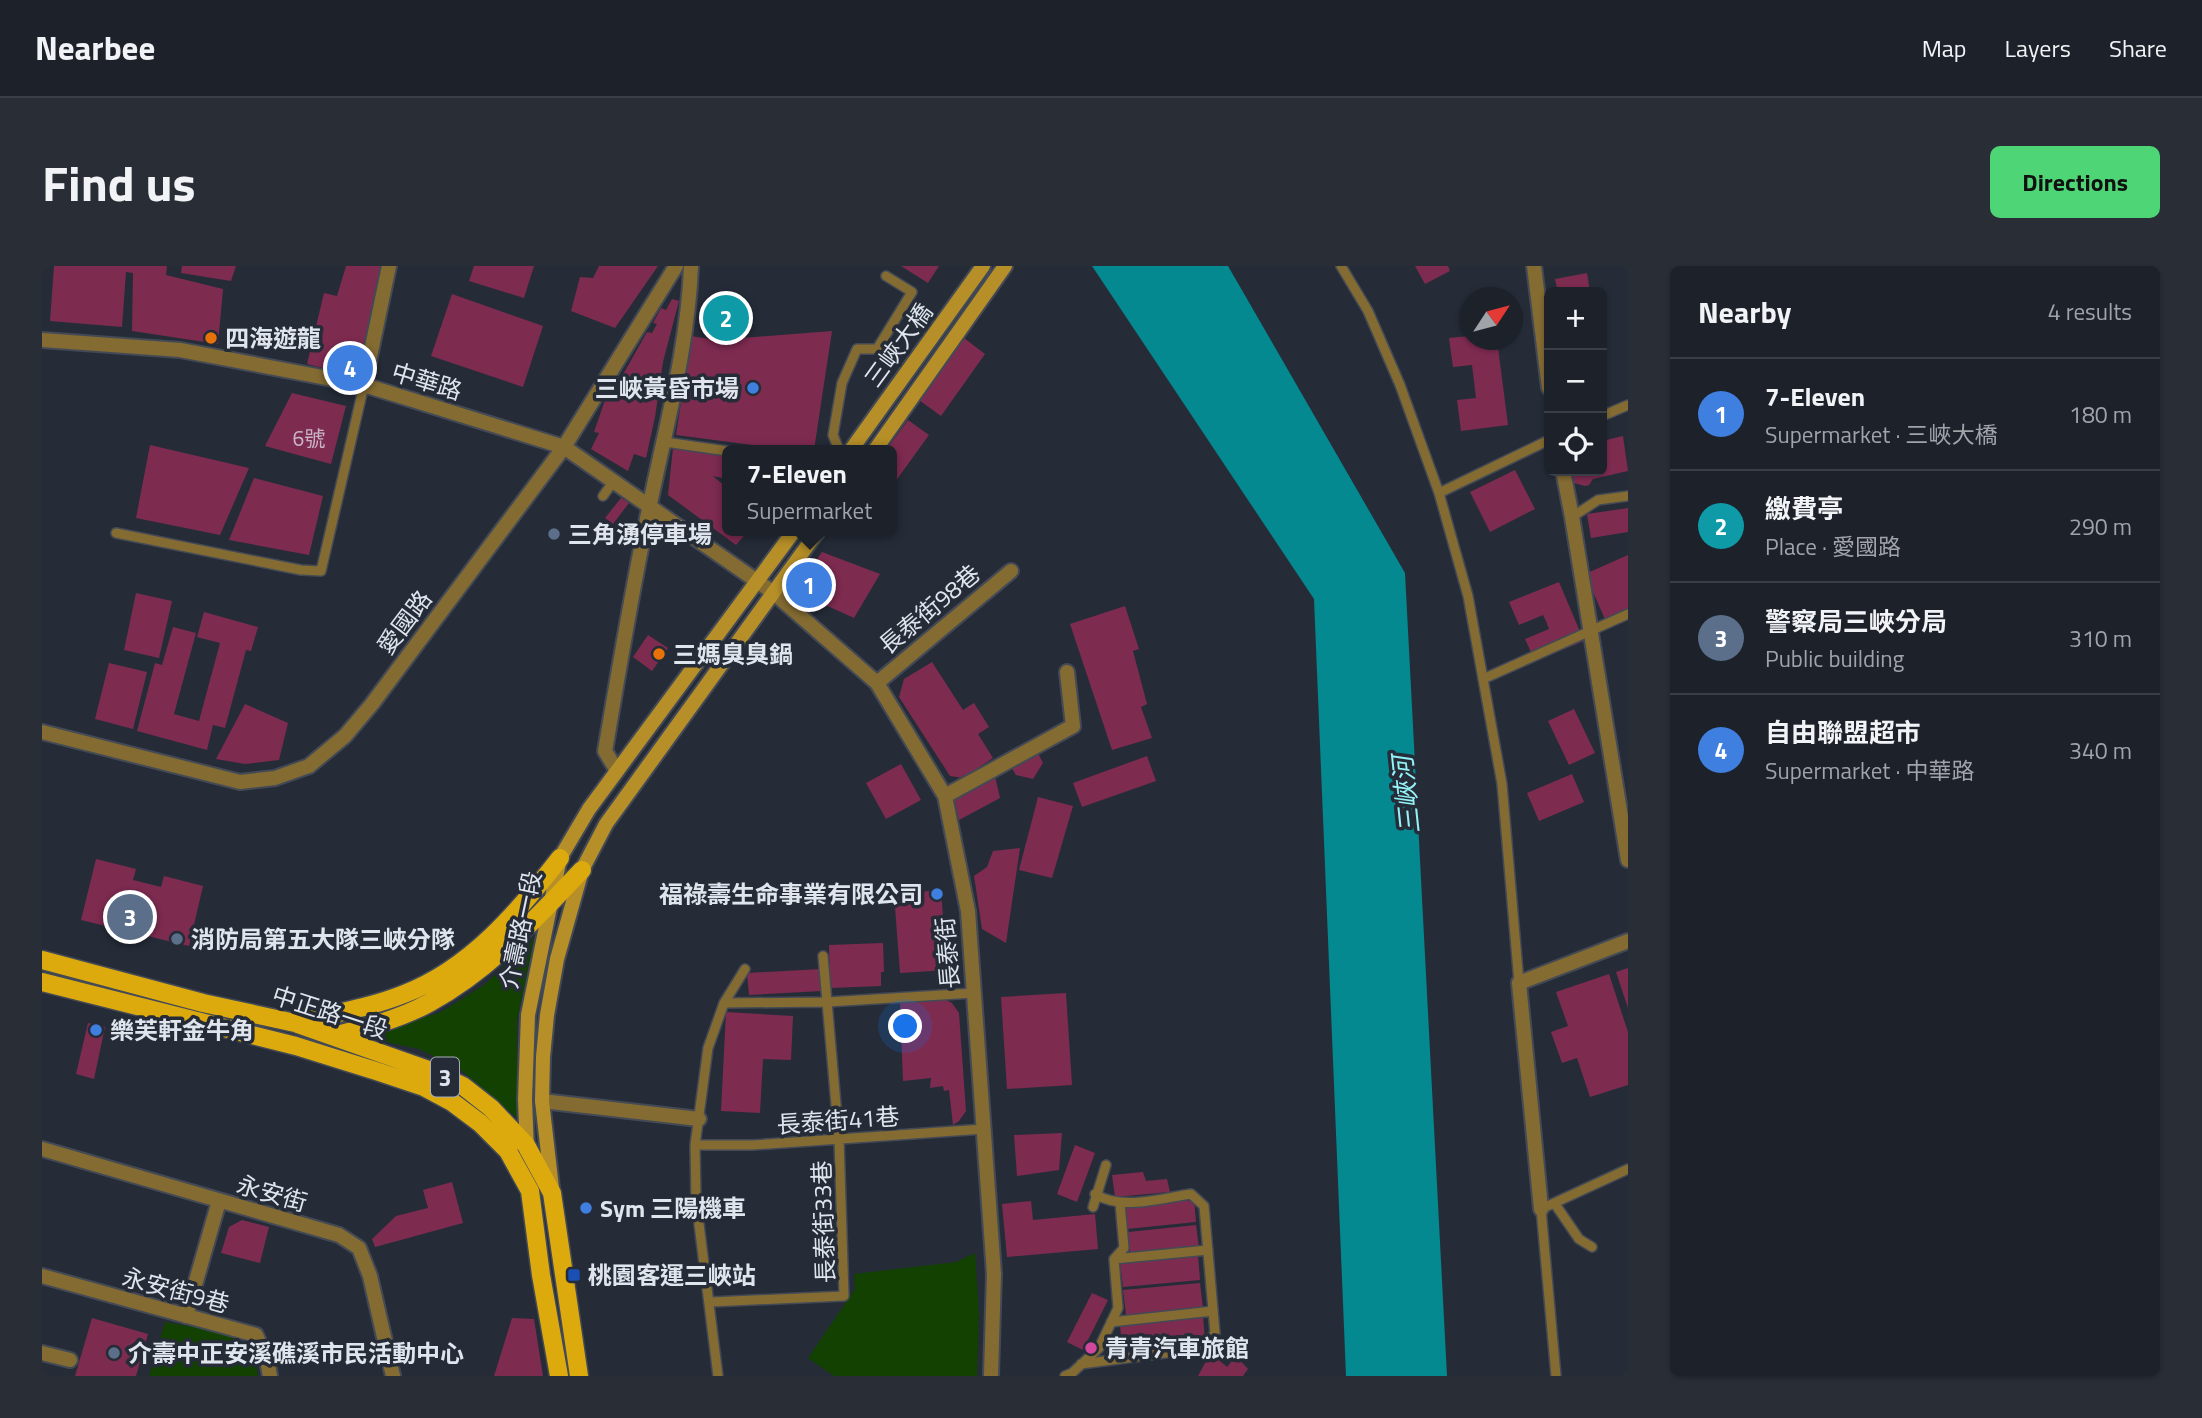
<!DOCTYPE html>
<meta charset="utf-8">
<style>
body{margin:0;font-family:"Titillium Web","Noto Sans TC",sans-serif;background:#292e36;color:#f1f3f6}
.controls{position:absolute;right:21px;top:21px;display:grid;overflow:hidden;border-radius:10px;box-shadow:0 2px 5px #0004}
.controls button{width:63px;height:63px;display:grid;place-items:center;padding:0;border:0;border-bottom:2px solid #3a3e47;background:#1c212a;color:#f1f3f6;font:35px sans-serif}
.compass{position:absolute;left:1418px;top:21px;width:63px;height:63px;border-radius:50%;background:#1c212a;box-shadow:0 2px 5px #0004;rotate:54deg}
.you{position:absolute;left:864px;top:761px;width:24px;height:24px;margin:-18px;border:5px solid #fff;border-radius:50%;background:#1a73e8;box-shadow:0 0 0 10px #1a73e833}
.badge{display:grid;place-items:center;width:46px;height:46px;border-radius:50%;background:#4ed676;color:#fff;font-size:23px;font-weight:700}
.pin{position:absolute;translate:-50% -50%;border:4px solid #fff;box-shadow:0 2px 7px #0006}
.popup{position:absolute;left:680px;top:179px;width:175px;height:91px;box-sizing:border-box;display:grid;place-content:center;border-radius:10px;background:#1c212a;filter:drop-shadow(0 2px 5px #0005);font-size:23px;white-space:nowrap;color:#a0a3a8}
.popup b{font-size:26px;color:#f1f3f6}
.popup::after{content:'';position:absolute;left:50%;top:100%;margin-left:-14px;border:14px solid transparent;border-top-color:#1c212a}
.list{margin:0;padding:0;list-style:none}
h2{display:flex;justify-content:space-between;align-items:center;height:91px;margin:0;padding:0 28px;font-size:30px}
h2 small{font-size:23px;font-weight:400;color:#a0a3a8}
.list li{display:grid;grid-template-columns:46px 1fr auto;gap:21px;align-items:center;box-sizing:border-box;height:112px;padding:0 28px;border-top:2px solid #3a3e47}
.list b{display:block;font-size:26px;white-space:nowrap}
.list p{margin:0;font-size:23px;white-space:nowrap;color:#a0a3a8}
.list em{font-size:23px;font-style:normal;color:#a0a3a8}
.icon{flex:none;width:38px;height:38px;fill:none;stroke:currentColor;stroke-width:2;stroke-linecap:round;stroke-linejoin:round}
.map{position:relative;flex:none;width:1586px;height:1110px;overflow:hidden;border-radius:10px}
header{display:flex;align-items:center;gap:42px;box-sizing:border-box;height:98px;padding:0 35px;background:#1c212a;border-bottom:2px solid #3a3e47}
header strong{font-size:33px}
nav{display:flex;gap:38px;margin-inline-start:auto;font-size:24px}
.intro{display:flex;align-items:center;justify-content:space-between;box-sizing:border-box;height:168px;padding:0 42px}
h1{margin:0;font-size:49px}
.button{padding:18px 32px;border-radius:10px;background:#4ed676;color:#111;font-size:24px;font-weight:700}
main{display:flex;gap:42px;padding:0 42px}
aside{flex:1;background:#1c212a;border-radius:10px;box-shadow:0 2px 5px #0004}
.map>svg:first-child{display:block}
</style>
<header>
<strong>Nearbee</strong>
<nav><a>Map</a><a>Layers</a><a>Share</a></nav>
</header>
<div class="intro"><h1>Find us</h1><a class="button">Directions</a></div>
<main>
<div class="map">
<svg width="1586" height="1110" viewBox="0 0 1586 1110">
<rect width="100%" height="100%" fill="#252c38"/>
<!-- green -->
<path fill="#124102" d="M492,672l-17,83v97l-56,-48 -42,-21 -57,-12 79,-25 43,-27z
M933,987l4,61 -2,62h-143l-26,-18 47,-69 -1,-15 102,-12z
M123,1056c27,6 80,6 90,37 2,5 2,12 3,17h-109z"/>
<!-- water -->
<path fill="#03898f" d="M1050,0h136l177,307 42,803h-101l-32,-777z"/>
<!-- building -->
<path fill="#7e2b50" d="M12,0h113l-1,9 57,14 -5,55 -86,-13 1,-58 -7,-1 -4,55 -72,-6z
M140,0h54l-5,15 -50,-8z
M304,0h38l-26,111 -51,-13 17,-71 13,3z
M432,0h60l-10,32 -55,-17z
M557,0h59l-43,62 -44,-17 9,-34 13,1z
M859,0h38l-11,17z
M1373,0h33l2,5 -25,13z
M1545,7l3,19h-32l-3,-13z
M410,28l91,32 -20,61 -92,-31z
M630,33l7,2 -16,61 -8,55 -9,41 -12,-4 -6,17 -37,-22 8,-16 -5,-1 11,-32 3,1 39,-69 5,1 5,-9 -4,-1 8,-15 5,2z
M790,65l-18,119h-22l-116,-15 15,-99 25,4z
M1428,70v4h27l11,85 -47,6 -4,-31 19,-2 -4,-33 -19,2 -4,-29z
M922,72l21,16 -44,62 -22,-16z
M250,127l54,13 -15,58 -66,-18z
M866,154l21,15 -34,47 -4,-3v-29h-5z
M1581,170l5,35 -35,8 -4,6 -4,1 -11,-3 -2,-12h30v-30z
M108,179l99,23 -29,67 -84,-17z
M631,182l54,7v24l-14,-3 14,12v43h21l-12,14 -68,-50z
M1473,204l20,39 -45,23 -20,-40z
M212,212l69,18 -14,59 -80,-15z
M579,232l8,5 -16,21 -8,-6z
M1586,242v24l-37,6 -4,-24z
M780,286l58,22 -26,44 -44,-20 -5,-11 1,-12z
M1586,289v62l-20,9 -23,-52z
M1517,316l25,59 -49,20 -10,-22 24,-10 -3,-8 -3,-6 -24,10 -10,-23z
M94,327l36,8 -13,57 -35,-8z
M1083,340l14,43 -6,2 14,53 -6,3 11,31 -40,12 -42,-126z
M162,346l54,15 -7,24 -5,-1 -21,78 -12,-3 -6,25 -70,-19 18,-68 7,2 11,-38 23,6 -22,81 25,7 21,-78 -23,-6z
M606,369l20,13 -16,23 -19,-14z
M890,396l31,48 11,-7 15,24 -11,7 15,24 -30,20 -13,-2 -51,-79 5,-18z
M67,397l38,9 -14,57 -38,-10z
M203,438l43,19 -9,37 -34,4 -29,-5z
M1532,443l21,44 -26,12 -21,-44z
M996,487l5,10 -10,16 -17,-4 -5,-8z
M1105,490l9,25 -74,26 -9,-24z
M859,498l20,36 -35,19 -20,-36z
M1530,508l12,28 -45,19 -12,-28z
M953,510l5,22 -41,22 -5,-22z
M996,531l35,9 -21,72 -33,-8z
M978,582l-14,95 -24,-14 -8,-53 13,-9 6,-16z
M54,593l40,10 -3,11 28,7 3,-11 39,10 -14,60 -108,-26z
M899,624l6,80 -47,3 -6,-79z
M841,677l1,29h-3v14l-51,2 -1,-43z
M1586,702v40l-12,-36z
M779,703l1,22 -73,4 -2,-22z
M1567,708l19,58v53l-38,12 -13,-39 -15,5 -11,-31 17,-6 -12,-34z
M1024,727l6,92 -65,4 -6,-92z
M902,733l8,4 7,10 7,98 -7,10 -6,4 -4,-35 -5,1 -1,-5 -13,2 1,-10 -28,3 -3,-79z
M684,746l67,4 -2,44 -28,-1 -3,54 -39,-2z
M46,757l17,4 -11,52 -18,-5z
M1020,867l-3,37 -42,6 -3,-41z
M1033,879l20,8 -18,49 -20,-8z
M1101,906l3,9 21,-2 3,13 -55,5 -3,-22z
M410,916l11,41 -88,24 -3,-8 24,-23 32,-8 -5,-18z
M1152,934l2,22 -69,7 -2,-23z
M989,935l2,19 62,-6 3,35 -91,8 -5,-53z
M200,954l27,7 -9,36 -39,-10 8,-26z
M1154,959l3,23 -69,6 -2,-22z
M1156,988l2,26 -77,7 -3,-25z
M1158,1017l3,25 -77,7 -3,-25z
M1050,1027l16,7 -25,50 -16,-8z
M1161,1050l2,24 -83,8 -2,-24z
M50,1052l56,16 -12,42h-61z
M470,1052l22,1 9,57h-49z
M1176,1073l11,1 -9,21 7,6 9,-11 12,13 -5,7h-45z"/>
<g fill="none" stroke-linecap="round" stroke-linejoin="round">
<!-- lane casing -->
<g stroke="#434a55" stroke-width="12">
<path id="lane" d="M1299,0l27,45 32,74 39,108 29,103 34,188 17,199
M1560,150l26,-11
M623,176l62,9
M797,184l-6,-15 9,-52 15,-34h20l35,-57 -26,-16
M1397,227l110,-53
M561,230l10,-14
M1530,251l26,-17 30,-4
M74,267l185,37 20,1 43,-186
M1441,413l145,-65
M682,737l103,-1 147,-9
M653,879h58l231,-16
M1513,938l24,35 13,8
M1051,941l13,-42
M1072,993l94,-9
M669,1036l133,-6 -5,-157 -16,-183
M1069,1056l102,-11
M1039,1098l122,-16 12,-15 -11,-127 -13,-12c-30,4 -69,17 -96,0
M676,1110l-22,-176 -1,-55 13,-97 16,-45 21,-34
M1023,1110l7,-3 27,-25 19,-40 -4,-49 10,-11 -4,-45
M1514,1110l-15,-167 87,-40"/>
</g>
<!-- street casing -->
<g stroke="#434a55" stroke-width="18">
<path id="street" d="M1492,0l15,122
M0,74l138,10 184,35 200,62 210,146 103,90 68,113 23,115 26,363 -3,102
M322,119l25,-119
M1521,205l9,46 56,343
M835,417l134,-112
M0,466l198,50 35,-4 34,-12 36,-30 27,-32 192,-257 112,-181
M575,505l-12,-20c14,-81 27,-162 44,-242 16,-80 39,-161 42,-243
M903,530l128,-70 -6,-54
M500,835l157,18
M0,883l297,86 20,13 11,28 23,100
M1499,943l-22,-226 109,-42
M0,1010l214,59 11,25 3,16
M144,1050l33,-115
M0,1087l28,7"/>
</g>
<!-- secondary casing -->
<g stroke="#434a55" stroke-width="18">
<path id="secondary" d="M809,184l132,-184
M833,184l130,-184
M485,885l-2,-52 3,-84 32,-157 29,-49 205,-278
M510,922l-10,-87 1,-44 4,-42 10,-56 25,-89 24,-46 212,-293"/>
</g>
<!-- primary casing -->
<g stroke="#434a55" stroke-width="21">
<path id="primary" d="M0,694l161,43 92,20 139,49 29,14 28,22 35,37 26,48 27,183
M0,716l254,64 80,25 48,16 28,15 28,21 28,28 22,40 11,84 18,101
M253,757c36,-9 74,-15 109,-29 66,-25 115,-83 156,-136
M291,770c32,-8 67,-17 96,-33 61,-33 106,-84 153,-133"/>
</g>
<!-- lane -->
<use href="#lane" stroke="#846b32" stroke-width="9"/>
<!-- street -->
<use href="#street" stroke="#846b32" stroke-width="14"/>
<!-- secondary -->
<use href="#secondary" stroke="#b68f28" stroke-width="14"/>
<!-- primary -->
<use href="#primary" stroke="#ddaa0e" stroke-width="18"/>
</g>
<!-- markers -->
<g fill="#e8710a" stroke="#252c38" stroke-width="2.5">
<circle cx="169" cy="72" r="7"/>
<circle cx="617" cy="388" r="7"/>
</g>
<g fill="#3f7fe0" stroke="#252c38" stroke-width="2.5">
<circle cx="711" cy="122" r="7"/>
<circle cx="895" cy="628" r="7"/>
<circle cx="54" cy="764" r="7"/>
<circle cx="544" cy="942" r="7"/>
</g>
<g fill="#5c6f8a" stroke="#252c38" stroke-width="2.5">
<circle cx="512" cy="268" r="7"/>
<circle cx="135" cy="673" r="7"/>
<circle cx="72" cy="1087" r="7"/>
</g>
<rect fill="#1a4fb4" stroke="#252c38" stroke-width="2.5" x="525" y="1002" width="14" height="14" rx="3.5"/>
<circle fill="#d1479c" stroke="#252c38" stroke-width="2.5" cx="1049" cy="1082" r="7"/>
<g text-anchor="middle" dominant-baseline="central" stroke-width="7" stroke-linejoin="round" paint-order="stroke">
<!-- number labels -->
<g font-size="21" fill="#c8b6c6">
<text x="267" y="172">6號</text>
</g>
<!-- shield labels -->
<rect fill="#252c38" stroke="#a8aeb7" stroke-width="2" x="389" y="791.5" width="28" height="39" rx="5"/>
<g font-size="23" font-weight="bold" fill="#e0e5ed">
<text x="403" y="811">3</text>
</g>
<!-- poi labels -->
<g font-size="24" font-weight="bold" fill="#e0e5ed" stroke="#252c38" text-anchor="start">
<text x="183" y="72">四海遊龍</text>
<text x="697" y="122" text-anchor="end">三峽黃昏市場</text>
<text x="526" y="268">三角湧停車場</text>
<text x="631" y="388">三媽臭臭鍋</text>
<text x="881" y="628" text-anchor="end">福祿壽生命事業有限公司</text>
<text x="149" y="673">消防局第五大隊三峽分隊</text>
<text x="68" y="764">樂芙軒金牛角</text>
<text x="558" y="942">Sym 三陽機車</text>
<text x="546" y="1009">桃園客運三峽站</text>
<text x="1063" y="1082">青青汽車旅館</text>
<text x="86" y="1087">介壽中正安溪礁溪市民活動中心</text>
</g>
<!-- street labels -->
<g font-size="24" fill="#e0e5ed" stroke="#252c38">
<text transform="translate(856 79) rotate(-54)">三峽大橋</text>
<text transform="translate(385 115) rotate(17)">中華路</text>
<text transform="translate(887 343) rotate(-40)">長泰街98巷</text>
<text transform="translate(362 356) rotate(-53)">愛國路</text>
<text transform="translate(478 664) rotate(-78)">介壽路一段</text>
<text transform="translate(905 687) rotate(-95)">長泰街</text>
<text transform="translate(288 746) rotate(18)">中正路一段</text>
<text transform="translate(796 854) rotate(-4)">長泰街41巷</text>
<text transform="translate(230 927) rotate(16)">永安街</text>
<text transform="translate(781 956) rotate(-92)">長泰街33巷</text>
<text transform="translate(134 1024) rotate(15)">永安街9巷</text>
</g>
<!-- water labels -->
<g font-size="26" font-style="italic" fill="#94f3f8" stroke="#252c38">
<text transform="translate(1364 529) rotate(-96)">三峽河</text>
</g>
</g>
</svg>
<div class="controls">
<button>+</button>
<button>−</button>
<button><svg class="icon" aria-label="locate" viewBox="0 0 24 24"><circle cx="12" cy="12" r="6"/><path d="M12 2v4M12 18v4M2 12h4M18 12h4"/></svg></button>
</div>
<svg class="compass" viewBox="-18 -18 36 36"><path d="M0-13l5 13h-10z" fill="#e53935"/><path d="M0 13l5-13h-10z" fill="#a0a3a8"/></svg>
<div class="you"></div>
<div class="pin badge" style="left:767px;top:319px;background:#3f7fe0">1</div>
<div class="popup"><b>7-Eleven</b>Supermarket</div>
<div class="pin badge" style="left:684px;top:52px;background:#0f9aa8">2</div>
<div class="pin badge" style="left:88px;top:651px;background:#5c6f8a">3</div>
<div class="pin badge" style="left:308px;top:102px;background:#3f7fe0">4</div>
</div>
<aside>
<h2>Nearby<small>4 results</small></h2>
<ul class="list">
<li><span class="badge" style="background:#3f7fe0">1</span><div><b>7-Eleven</b><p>Supermarket · 三峽大橋</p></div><em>180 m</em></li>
<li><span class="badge" style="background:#0f9aa8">2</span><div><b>繳費亭</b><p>Place · 愛國路</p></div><em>290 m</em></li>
<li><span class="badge" style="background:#5c6f8a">3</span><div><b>警察局三峽分局</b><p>Public building</p></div><em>310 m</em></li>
<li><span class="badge" style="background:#3f7fe0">4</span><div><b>自由聯盟超市</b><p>Supermarket · 中華路</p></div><em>340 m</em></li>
</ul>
</aside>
</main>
